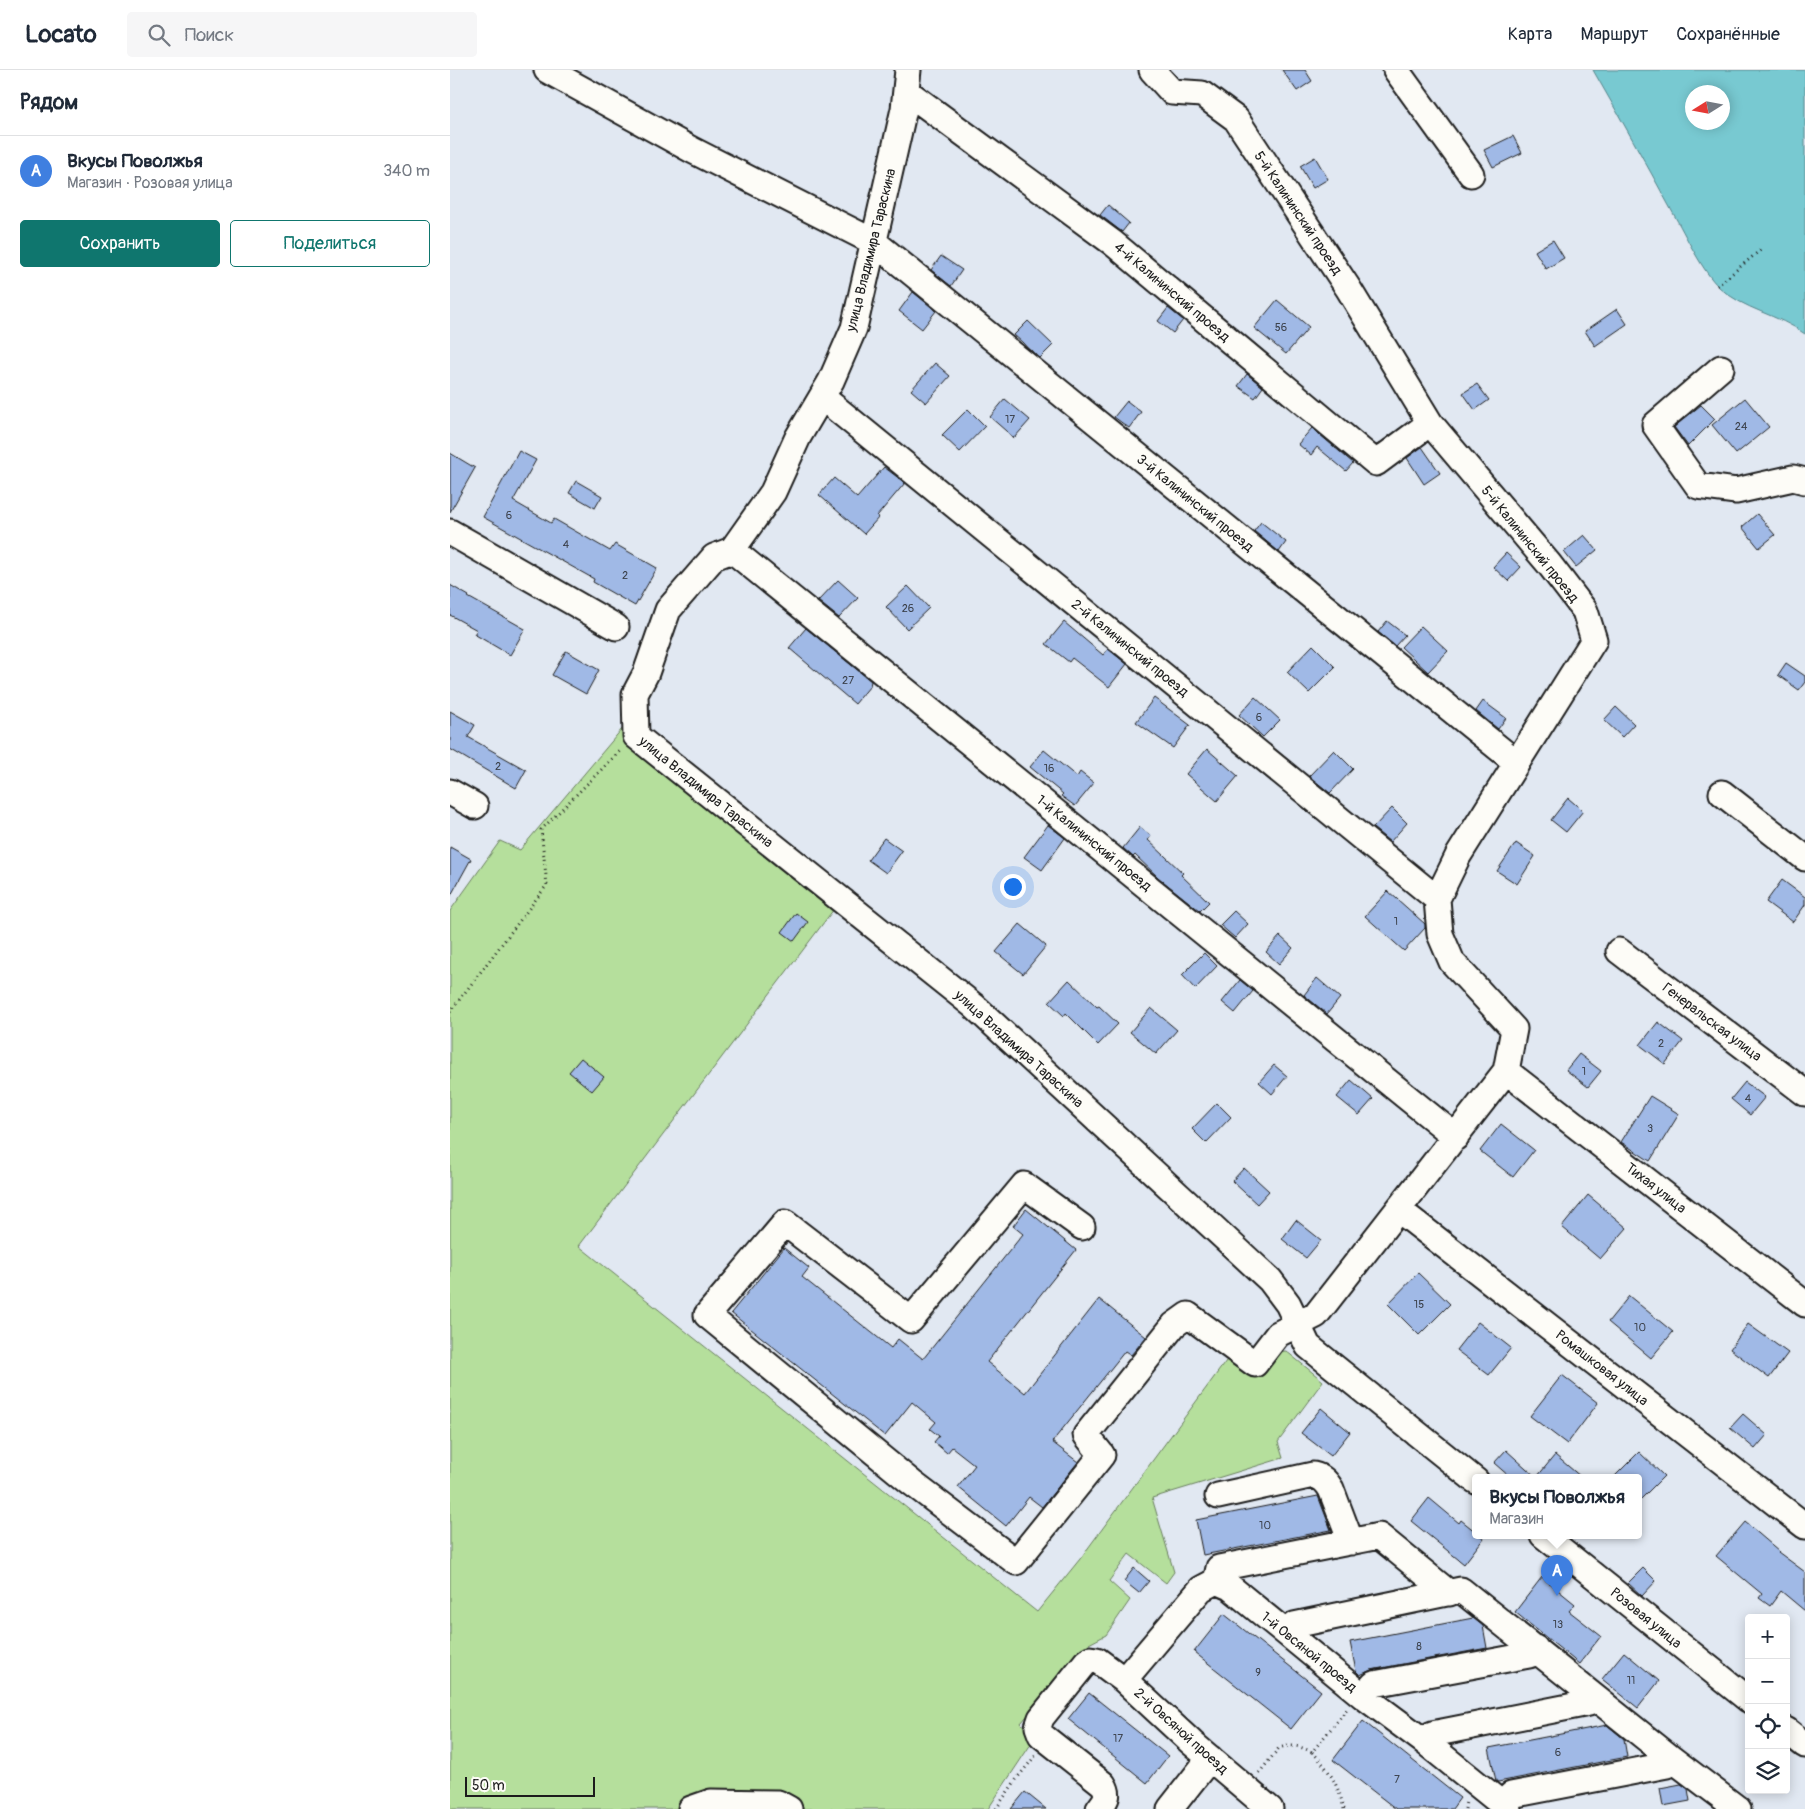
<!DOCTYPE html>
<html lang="ru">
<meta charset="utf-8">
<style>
body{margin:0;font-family:Pangolin,sans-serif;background:#f6f6f7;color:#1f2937}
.controls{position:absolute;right:15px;bottom:15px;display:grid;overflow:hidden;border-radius:5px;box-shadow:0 2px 12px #0003}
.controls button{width:45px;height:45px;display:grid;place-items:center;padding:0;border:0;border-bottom:1px solid #e0e1e3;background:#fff;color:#1f2937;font:25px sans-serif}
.compass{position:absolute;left:1235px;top:15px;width:45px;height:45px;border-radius:50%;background:#fff;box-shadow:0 2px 12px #0003;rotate:259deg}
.scale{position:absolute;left:15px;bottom:12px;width:130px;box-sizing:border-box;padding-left:5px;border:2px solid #1c1c1c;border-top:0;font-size:14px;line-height:18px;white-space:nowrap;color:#1c1c1c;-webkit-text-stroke:4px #fdfcf7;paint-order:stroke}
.you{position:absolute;left:562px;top:816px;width:18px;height:18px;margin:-12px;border:4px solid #fff;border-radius:50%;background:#1a73e8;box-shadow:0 0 0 8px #1a73e833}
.badge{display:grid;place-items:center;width:32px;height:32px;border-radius:50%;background:#0f766e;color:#fff;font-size:16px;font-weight:700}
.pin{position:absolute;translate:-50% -41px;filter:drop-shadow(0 1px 2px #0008)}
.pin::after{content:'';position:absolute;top:26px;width:18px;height:15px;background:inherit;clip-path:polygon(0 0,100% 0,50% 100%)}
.popup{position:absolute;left:1022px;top:1404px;width:170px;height:65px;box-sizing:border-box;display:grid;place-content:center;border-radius:5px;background:#fff;filter:drop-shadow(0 1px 4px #0005);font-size:16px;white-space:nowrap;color:#747a83}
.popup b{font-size:19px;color:#1f2937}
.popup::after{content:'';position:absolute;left:50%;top:100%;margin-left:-10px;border:10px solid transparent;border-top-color:#fff}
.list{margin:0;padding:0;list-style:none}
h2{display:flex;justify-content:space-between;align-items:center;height:65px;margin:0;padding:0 20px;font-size:21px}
h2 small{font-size:16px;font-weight:400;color:#747a83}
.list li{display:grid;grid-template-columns:32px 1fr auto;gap:15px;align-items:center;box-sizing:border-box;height:70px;padding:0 20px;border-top:1px solid #e0e1e3}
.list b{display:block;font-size:19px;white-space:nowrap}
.list p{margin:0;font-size:16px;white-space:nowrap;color:#747a83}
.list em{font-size:16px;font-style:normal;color:#747a83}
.actions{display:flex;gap:10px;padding:15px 20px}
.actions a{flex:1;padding:11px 0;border:1px solid #0f766e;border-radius:5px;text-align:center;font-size:18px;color:#0f766e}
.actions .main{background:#0f766e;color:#fff}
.icon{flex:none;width:28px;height:28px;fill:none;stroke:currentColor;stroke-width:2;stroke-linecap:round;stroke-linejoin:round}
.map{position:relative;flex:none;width:1355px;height:1739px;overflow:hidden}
header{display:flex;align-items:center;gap:30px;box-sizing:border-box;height:70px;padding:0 25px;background:#fff;border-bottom:1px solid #e0e1e3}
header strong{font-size:24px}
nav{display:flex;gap:28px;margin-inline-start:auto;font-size:18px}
.search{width:350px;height:45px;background:#f6f6f7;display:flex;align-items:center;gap:12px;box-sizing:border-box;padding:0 18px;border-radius:5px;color:#747a83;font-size:19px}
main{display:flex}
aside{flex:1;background:#fff}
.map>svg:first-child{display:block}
</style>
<header>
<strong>Locato</strong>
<div class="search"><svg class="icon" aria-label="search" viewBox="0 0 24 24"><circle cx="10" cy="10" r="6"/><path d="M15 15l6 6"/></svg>Поиск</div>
<nav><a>Карта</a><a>Маршрут</a><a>Сохранённые</a></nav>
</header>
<main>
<aside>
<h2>Рядом<small></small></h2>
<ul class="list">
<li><span class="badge" style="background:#3f7fe0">A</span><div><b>Вкусы Поволжья</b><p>Магазин · Розовая улица</p></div><em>340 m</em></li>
</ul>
<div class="actions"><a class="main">Сохранить</a><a>Поделиться</a></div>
</aside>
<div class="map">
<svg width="1355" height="1739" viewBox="0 0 1355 1739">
<rect width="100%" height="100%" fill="#e1e8f2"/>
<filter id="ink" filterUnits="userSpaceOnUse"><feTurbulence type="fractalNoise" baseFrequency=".02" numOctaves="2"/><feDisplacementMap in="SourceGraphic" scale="10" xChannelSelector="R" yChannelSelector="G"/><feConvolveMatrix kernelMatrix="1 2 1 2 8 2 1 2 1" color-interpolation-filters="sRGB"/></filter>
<g filter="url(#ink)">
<!-- green -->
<path fill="#b5df9c" stroke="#687e5c" d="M172,659l14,20 198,160 -255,337 458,366 43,-53 149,-202 28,20 19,-25 10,-1 37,30 -45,61 5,16 -131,40 22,74 -8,11 -37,-29 -20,27 21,19 -24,35 -19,10 -66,78 14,15 -47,71h-538v-898l50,-70 20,9z"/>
<!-- water -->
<path fill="#78c9d1" stroke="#538489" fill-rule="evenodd" d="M1143,0h212v264c-27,-20 -62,-24 -86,-47 -17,-16 -34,-53 -46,-74 -26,-48 -53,-96 -80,-143zM1242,22h30v30h-30z"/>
<!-- building -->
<path fill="#a0b9e6" stroke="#1c1c1c" d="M832,0h23l7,11 -15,10z
M1063,66l9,17 -29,14 -9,-17z
M865,87l13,22 -15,9 -13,-22z
M658,135l21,18 -7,9 -22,-17z
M1103,170l11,18 -18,11 -11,-18z
M491,186l21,14 -11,16 -20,-16z
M463,222l23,19 -14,18 -23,-18z
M827,230l32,27 -23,27 -32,-26z
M718,238l15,12 -10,13 -15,-12z
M1167,239l10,15 -32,22 -10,-15z
M578,251l25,24 -13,13 -26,-23z
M485,293l15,13 -24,27 -15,-13z
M797,304l16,13 -8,11 -17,-12z
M1027,314l12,16 -14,10 -12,-17z
M1295,328l24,29 -33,27 -24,-29z
M555,329l25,21 -16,18 -24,-21z
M677,331l14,11 -12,16 -15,-11z
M1251,335l14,14 -27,27 -14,-19z
M518,339l17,17 -25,26 -18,-17z
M862,358l41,35 -7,8 -29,-24 -6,8 -13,-11z
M972,377l18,26 -16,11 -17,-26z
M69,381l17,9 -23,41 38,22 3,-4 56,32 5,-7 42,24 -22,38 -42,-24 1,-3 -111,-62z
M0,383l25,15 -25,44z
M434,397l21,16 -28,33 2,1 -15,17 -45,-39 15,-17 23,20z
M126,411l26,15 -7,12 -26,-15z
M1307,444l18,21 -16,13 -17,-21z
M811,452l25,20 -7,10 -25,-21z
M1134,465l13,15 -21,17 -12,-15z
M1056,483l15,14 -13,14 -15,-14z
M388,510l20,18 -19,20 -21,-17z
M0,515l19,11 -1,1 57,32 -15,26 -36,-21 3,-4 -27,-15z
M458,516l21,22 -22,21 -21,-22z
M937,551l18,14 -10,11 -17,-14z
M614,552l39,33 5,-6 19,15 -18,23 -37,-29 -3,4 -23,-18z
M971,556l27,25 -20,21 -27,-25z
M356,558l65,53 -1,5 -15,18 -66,-56z
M863,575l22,22 -26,26 -22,-21z
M116,581l33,19 -13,24 -34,-19z
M1336,593l19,13v6l-6,8 -21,-15z
M805,627l25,23 -17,17 -24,-22z
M704,628l36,27 -17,23 -37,-26z
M1033,631l23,17 -8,11 -22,-18z
M1166,637l18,17 -12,13 -18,-17z
M0,641l25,14 -7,12 58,33 -10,18 -66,-39z
M757,679l31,27 -21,25 -31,-27z
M594,680l33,27 3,-5 14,11 -19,23 -14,-10 2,-2 -33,-27z
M884,680l19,19 -23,24 -21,-17z
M1118,728l15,13 -17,21 -15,-12z
M942,738l15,15 -17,19 -17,-14z
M598,755l17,13 -23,32 -18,-13z
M690,757l11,9 -3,4 35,33 -2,2 28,27 -9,9 -41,-33 -24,-23 -2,2 -10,-9z
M434,768l18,13 -16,22 -18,-13z
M1066,773l19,13 -18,28 -20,-13z
M0,777l21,12 -21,38z
M1332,810l23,17v8l-12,17 -27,-20z
M938,821l37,33v4l-21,23 -39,-35z
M784,841l14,13 -13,14 -15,-13z
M346,843l12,9 -14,19 -12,-9z
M570,854l26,22 -23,28 -27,-22z
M830,866l13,12 -14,16 -13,-12z
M754,883l13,13 -22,23 -13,-14z
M867,908l23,20 -13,16 -23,-19z
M619,910l28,27 2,-1 19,18 -20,21 -32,-32 -2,3 -15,-14z
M790,910l13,11 -18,22 -13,-11z
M701,938l26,22 -21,24 -26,-22z
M1208,952l25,19 -18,23 -25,-19z
M1129,984l22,17 -13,16 -22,-17z
M131,988l23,19 -12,14 -23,-19z
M824,995l13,11 -15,18 -13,-12z
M901,1010l22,19 -14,16 -22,-18z
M1295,1012l20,15 -15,18 -19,-16z
M1200,1026l29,18 -29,47 -29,-19z
M767,1033l14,14 -25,26 -14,-14z
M1051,1054l33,26 -21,27 -33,-26z
M794,1098l25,23 -12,13 -25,-23z
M1138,1125l39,33 -27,31 -38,-32z
M576,1139l50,41 -89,112 38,31 74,-94 47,38 -15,18 -6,-4 -73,91 26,20 -36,45 -13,-10 -23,29 -48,-39 17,-22 -23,-18 -5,6 -13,-11 5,-6 -9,-7 6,-7 -24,-20 -27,34 -154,-123 53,-65 25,20 -7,9 89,71 7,-9 25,20 100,-125 -10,-8z
M846,1150l25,20 -15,18 -24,-19z
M968,1203l32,31 -31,31 -31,-31z
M1179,1226l44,36 -22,26 -43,-36z
M1028,1252l33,26 -22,27 -33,-25z
M1298,1254l40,29 -19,25 -39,-29z
M1112,1305l36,28 -31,41 -37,-28z
M871,1338l29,24 -19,24 -30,-23z
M1293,1344l24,21 -12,14 -25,-21z
M1056,1380l30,27h-26l-16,-14z
M1189,1382l25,24 -26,26v-25h-24z
M1105,1385l26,22h-44z
M868,1426l13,34 -128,25 -7,-35z
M979,1428l30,25 2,-3 15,12v3h3l5,3 -20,26 -53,-43z
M1295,1452l34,29 -1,1 27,20v39l-24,-20 -11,15 -11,-8 3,-4 -46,-38z
M684,1498l15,13 -10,12 -15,-12z
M1193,1498l13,13 -14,15 -14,-13z
M1092,1507l33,27 -6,7 32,25 -22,28 -64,-52z
M774,1544l97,77 -30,38 -97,-77z
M1023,1548l10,8 4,22 -116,22 -11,5 -4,-4 -6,-29z
M1174,1582l35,29 -21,27 -36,-29z
M639,1623l79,63 -21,27 -79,-64z
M913,1651l97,77 -8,11h-56l-63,-49z
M1157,1655l17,14 3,18 -129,25 -2,-1 -7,-33z
M1231,1714l7,5 2,12 -27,5 -3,-18z
M575,1722l21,17h-35z"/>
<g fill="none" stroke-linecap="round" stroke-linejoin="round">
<!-- minor casing -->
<g stroke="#1c1c1c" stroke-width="29">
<path id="minor" d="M97,0l145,80 182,92 643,521
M458,0l-4,39 -50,219 -23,53 -33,56 -25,55 -41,58 -18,7 -46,53 -22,63 -11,21 1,42 338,270 296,274 18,24 20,42 168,135
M946,0l75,104
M456,21l207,152 263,220 54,-40
M1271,298l-66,57 43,61 38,5 57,-13 12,3
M372,327l615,502
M0,462l166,95
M282,480l724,587
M0,722l25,14
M1272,723l83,65
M1169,881l186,142
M1056,1001l299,233
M949,1140l406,316
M632,1157l-58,-42 -113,135 -126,-97 -78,92 205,168 104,79 86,-107 -16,-20 88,-110 14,-10 67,49 23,-30 38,-19 190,-244 8,-42 -62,-67 -12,-28 -3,-35 21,-43 136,-216 -9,-29 -36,-47 -119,-141 -82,-135 -112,-169 -34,-25 -30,-2 -20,-22
M768,1426l95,-21c9,2 13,6 18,14l20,53
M1093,1465l206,165
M766,1511l3,-13 160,-32 70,57
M837,1563l7,-8 167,-35 211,169 66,50
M674,1610l77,-91 15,-8 14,6 133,109 62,46 83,67
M913,1626l11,-12 155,-29 6,-7
M1336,1660l19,15
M975,1672l7,-8 157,-31 5,-6
M1053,1735l8,-10 156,-30 5,-6
M241,1739l20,-7 67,1 11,6
M649,1739c7,-9 11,-14 4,-25l-62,-49 -3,-8 3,-9 45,-56 4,-3 7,1 27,20 68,63 78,66
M720,1739l40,-51"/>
</g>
<!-- path -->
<path stroke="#1c1c1c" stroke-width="3" stroke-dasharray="1 4" stroke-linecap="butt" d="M1267,216l46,-38
M0,942l97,-127 -6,-55 80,-80
M809,1703l20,-25c13,-4 21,-2 33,4
M546,1739l22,-32 18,-22
M894,1739c-5,-22 -15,-41 -32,-57l35,-43
M1015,1739l1,-9"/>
<!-- minor -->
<use href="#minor" stroke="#fdfcf7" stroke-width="25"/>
</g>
</g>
<g text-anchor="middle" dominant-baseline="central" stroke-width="4" stroke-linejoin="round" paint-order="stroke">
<!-- number labels -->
<g font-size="11" fill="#3d434e">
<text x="831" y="257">56</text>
<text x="560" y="349">17</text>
<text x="1291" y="356">24</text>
<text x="59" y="445">6</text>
<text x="116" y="474">4</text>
<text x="175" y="505">2</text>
<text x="458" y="538">26</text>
<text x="398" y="610">27</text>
<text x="809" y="647">6</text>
<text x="48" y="696">2</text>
<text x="599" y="698">16</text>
<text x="946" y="851">1</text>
<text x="1211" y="973">2</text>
<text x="1134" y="1001">1</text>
<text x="1298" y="1028">4</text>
<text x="1200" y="1058">3</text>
<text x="969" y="1234">15</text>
<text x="1190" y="1257">10</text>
<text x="815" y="1455">10</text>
<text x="1108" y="1554">13</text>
<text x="969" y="1576">8</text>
<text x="808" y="1602">9</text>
<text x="1181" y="1610">11</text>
<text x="668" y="1668">17</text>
<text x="1108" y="1682">6</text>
<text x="947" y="1709">7</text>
</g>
<!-- street labels -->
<g font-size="14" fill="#1c1c1c" stroke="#fdfcf7">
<text transform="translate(848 143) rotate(56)">5-й Калининский проезд</text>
<text transform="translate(421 180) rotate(-76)">улица Владимира Тараскина</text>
<text transform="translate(722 222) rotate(40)">4-й Калининский проезд</text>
<text transform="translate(745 433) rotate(39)">3-й Калининский проезд</text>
<text transform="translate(1080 474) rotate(51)">5-й Калининский проезд</text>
<text transform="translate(680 578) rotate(39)">2-й Калининский проезд</text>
<text transform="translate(256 722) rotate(39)">улица Владимира Тараскина</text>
<text transform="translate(644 773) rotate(39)">1-й Калининский проезд</text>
<text transform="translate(1262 952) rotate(37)">Генеральская улица</text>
<text transform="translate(569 979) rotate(42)">улица Владимира Тараскина</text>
<text transform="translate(1206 1118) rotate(38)">Тихая улица</text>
<text transform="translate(1152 1298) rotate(38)">Ромашковая улица</text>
<text transform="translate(1196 1548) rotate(39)">Розовая улица</text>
<text transform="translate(859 1582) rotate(39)">1-й Овсяной проезд</text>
<text transform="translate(731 1661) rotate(42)">2-й Овсяной проезд</text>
</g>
</g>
</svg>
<div class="controls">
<button>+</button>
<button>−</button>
<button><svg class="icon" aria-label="locate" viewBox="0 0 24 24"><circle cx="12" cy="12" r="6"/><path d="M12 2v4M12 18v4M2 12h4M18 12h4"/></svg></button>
<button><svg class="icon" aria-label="layers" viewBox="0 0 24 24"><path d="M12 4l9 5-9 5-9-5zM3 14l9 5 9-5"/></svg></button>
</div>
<svg class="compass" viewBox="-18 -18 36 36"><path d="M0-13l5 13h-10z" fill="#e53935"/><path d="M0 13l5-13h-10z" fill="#747a83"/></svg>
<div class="scale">50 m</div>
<div class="you"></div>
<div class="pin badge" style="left:1107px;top:1526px;background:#3f7fe0">A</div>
<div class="popup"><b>Вкусы Поволжья</b>Магазин</div>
</div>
</main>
